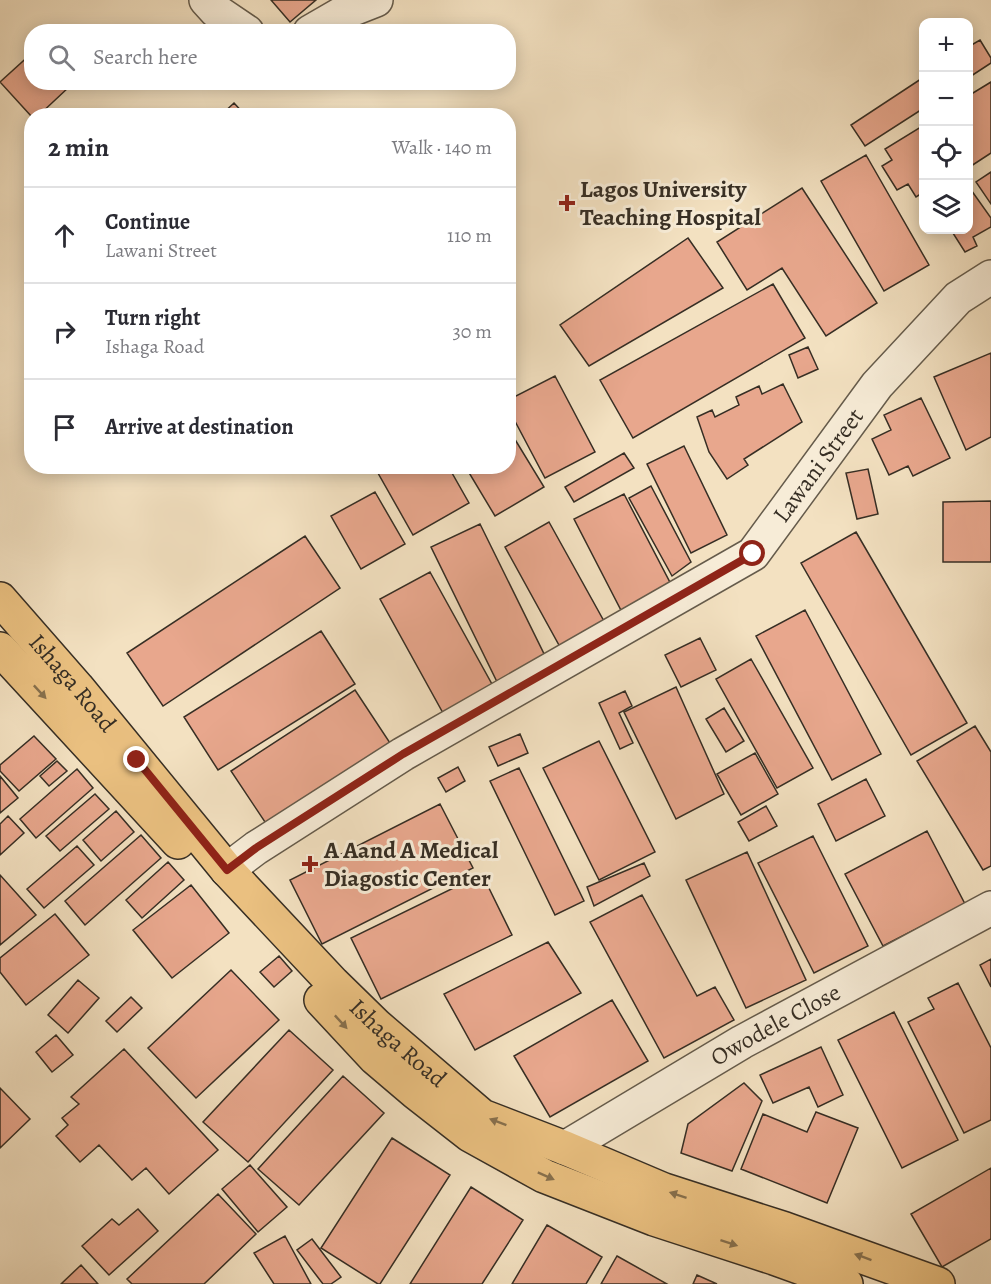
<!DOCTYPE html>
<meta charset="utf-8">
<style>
body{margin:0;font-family:Alegreya,serif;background:#f2f2f3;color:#2b2b33}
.controls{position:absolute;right:18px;top:18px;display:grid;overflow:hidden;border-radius:12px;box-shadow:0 3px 15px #0003}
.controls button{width:54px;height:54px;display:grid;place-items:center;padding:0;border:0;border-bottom:2px solid #e1e1e2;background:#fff;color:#2b2b33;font:30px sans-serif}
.stop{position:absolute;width:18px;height:18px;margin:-14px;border:4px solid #8f2418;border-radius:50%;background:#fff}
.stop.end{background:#8f2418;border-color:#fff;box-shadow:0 2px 6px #0008}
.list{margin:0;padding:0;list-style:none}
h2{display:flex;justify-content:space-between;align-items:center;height:78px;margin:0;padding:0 24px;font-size:26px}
h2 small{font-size:20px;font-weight:400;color:#7c7c81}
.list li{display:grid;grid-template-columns:39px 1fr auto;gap:18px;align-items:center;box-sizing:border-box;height:96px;padding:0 24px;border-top:2px solid #e1e1e2}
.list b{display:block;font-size:22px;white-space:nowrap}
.list p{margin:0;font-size:20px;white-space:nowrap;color:#7c7c81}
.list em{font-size:20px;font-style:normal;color:#7c7c81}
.icon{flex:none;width:33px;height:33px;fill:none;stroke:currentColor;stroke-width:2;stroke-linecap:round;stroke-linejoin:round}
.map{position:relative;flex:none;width:991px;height:1284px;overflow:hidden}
.search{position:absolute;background:#fff;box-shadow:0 3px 15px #0003;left:24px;top:24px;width:492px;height:66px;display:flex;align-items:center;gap:15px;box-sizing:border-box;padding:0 21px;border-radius:24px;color:#7c7c81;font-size:22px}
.panel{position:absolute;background:#fff;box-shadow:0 3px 15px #0003;left:24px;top:108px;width:492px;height:366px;border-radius:24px}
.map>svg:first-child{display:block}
</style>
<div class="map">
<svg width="991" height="1284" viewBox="0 0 991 1284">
<rect width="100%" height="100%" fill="#f3e1c1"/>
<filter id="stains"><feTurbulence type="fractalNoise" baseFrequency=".00333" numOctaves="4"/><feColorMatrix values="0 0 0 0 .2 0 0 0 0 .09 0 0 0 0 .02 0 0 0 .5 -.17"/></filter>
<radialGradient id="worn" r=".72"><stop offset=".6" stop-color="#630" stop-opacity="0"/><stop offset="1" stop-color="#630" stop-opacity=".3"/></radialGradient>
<!-- building -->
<path fill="#e8a78d" stroke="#362e24" stroke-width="1.5" d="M271,0h45l-26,22z
M980,40l11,18v5l-23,15v-31z
M32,53v29h33l4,5 -31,29h-6v1l-32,-35z
M924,77v31l-59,38 -14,-21z
M991,82v71l-23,15v-72z
M234,103l12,13h-26z
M924,125v67l-8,5 -8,-13 -11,6 -15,-24 10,-6 -7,-11z
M866,155l63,110 -45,26 -63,-110z
M991,172v32l-15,-22z
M969,187l22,31v9l-18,10 4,9 -12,6 -14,-22h17z
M802,188l75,115 -51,33 -44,-68 -35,22 -30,-48z
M688,238l35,50 -134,78 -29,-41z
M773,284l32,54 -172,100 -33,-58z
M808,347l10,22 -20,9 -9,-23z
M991,353v84l-25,13 -32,-73z
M555,376l40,76 -50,26 -37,-70v-8z
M783,384l19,38 -58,37 4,6 -21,14 -18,-27 -12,-35 15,-7 3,7 24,-12 -3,-8 23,-11 3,8z
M921,398l29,60 -37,18 -5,-10 -19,9 -17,-36 19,-9 -7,-15z
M508,428l36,59 -49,29 -30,-50h43z
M684,446l43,89 -36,18 -44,-89z
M624,453l10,15 -60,34 -9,-15z
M374,466h74l21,37 -56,32z
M868,469l10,45 -21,5 -11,-46z
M651,486l40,76 -19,14 -43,-78z
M375,492l30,52 -44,25 -30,-53z
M624,494l51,98 -50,26 -51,-99z
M991,501v61h-48v-60z
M549,522l61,110 -45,24 -60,-109z
M480,524l71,144 -49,24 -71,-145z
M856,532l111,191 -56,32 -110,-192z
M305,536l35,52 -177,118 -36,-53z
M430,572l63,114 -50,27 -63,-114z
M805,610l76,144 -49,26 -76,-144z
M321,631l34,53 -137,86 -34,-53z
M700,638l16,32 -35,17 -16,-32z
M751,659l62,109 -36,20 -61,-109z
M676,687l48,107 -48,25 -52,-107z
M355,690l37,56 -123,82 -38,-57z
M625,691l7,15 -13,7 14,30 -13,6 -21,-46z
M724,708l20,33 -18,11 -20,-33z
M975,726l16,26v114l-8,4 -66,-109z
M520,734l8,19 -30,13 -9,-19z
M34,736l22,23 -37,32 -19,-20v-6z
M599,741l56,111 -56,28 -56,-112z
M755,753l23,41 -37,21 -24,-41z
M57,761l10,10 -18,15 -9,-10z
M458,767l7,14 -19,11 -8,-14z
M519,768l65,133 -29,14 -65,-134z
M77,769l16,19 -57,50 -16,-19z
M0,776l18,22 -18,15z
M866,779l19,37 -49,25 -18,-37z
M95,794l14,15 -49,42 -14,-15z
M440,804l33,64 -151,76 -32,-64z
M766,806l11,20 -28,15 -11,-19z
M116,811l18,21 -33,29 -18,-21z
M8,816l16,17 -24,22v-31z
M927,831l38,73 -82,42 -38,-72z
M141,835l20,23 -76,67 -20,-24z
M813,836l55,110 -54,27 -56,-110z
M77,846l17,19 -50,43 -17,-19z
M747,852l59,128 -60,28 -60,-128z
M168,862l16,18 -42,38 -16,-18z
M644,863l6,13 -56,30 -7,-19z
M482,874l30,61 -131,64 -30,-61z
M0,875l36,40 -36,30z
M191,885l38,48 -57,45 -39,-48z
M642,895l55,101 18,-9 19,33 -70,38 -74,-136z
M55,914l34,41 -63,50 -26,-33v-14z
M548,942l33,51 -106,57 -31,-56z
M279,956l13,15 -18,16 -14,-15z
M991,959v28l-11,-22z
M231,970l48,50 -83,78 -48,-50z
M78,980l21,18 -31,35 -20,-18z
M958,983l33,65v72l-27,13 -56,-111 26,-13 -6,-11z
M131,997l11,11 -25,24 -11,-11z
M612,1000l36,61 -98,56 -36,-61z
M894,1012l64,128 -56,28 -64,-128z
M289,1030l44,40 -85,92 -45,-40z
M56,1035l17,20 -21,17 -16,-20z
M821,1047l22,48 -25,12 -9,-20 -36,16 -13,-28z
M124,1049l94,101 -49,44 -23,-26 -14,12 -33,-35 -19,17 -24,-26 12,-11 -6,-7 17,-14 -8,-7z
M343,1076l41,37 -85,92 -41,-36z
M744,1083l18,18 -30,70 -51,-18 7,-29z
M0,1088l30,31 -30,29z
M816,1112l42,16 -31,75 -86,-34 22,-55 44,18z
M392,1138l58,37 -70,109h-2l-57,-36z
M250,1165l37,42 -29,25 -36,-43z
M991,1168v71l-49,28 -31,-53z
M471,1187l52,33 -41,64h-72z
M218,1194l38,40 -52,50h-72l-5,-5z
M138,1209l20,22 -49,44 -27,-29 30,-27 7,6z
M547,1225l55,32 -16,27h-74z
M285,1236l26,48h-37l-20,-31z
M312,1239l29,38 -10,7h-8l-26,-34z
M617,1256l50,28h-66z
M81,1265l17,19h-37z
M697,1275l20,9h-24z"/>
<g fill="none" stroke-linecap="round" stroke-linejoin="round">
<!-- minor casing -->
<g stroke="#655b4b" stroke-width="36">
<g id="minor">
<path d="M206,0l10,11 31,21"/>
<path d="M310,32l33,-19 33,-13"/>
<path id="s1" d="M227,870l29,-22 147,-94 350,-200 124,-169 81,-87 33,-21"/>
<path id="s2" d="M565,1148l177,-106 249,-134"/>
</g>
</g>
<!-- major casing -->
<g stroke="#362e24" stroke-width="36">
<g id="major">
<path id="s3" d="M0,599l77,88 150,183 106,113 43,42 106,91 83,32 99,42 121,39 153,55"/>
<path d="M0,649l178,193"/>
<path d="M321,1000l54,58 40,34 55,43 74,41 110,43 120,39 72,26"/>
</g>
</g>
<!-- minor -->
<use href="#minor" stroke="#f7ecd7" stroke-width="33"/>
<!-- major -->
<use href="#major" stroke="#eac080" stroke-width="33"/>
</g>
<!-- one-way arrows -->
<defs><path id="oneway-solid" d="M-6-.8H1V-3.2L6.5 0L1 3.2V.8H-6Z" transform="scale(1.5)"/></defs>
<g fill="#87704d">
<use href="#oneway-solid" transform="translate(40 692) rotate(47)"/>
<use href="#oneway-solid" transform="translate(341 1022) rotate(47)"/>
<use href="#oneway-solid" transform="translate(498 1122) rotate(-159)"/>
<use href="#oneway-solid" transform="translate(546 1176) rotate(24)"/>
<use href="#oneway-solid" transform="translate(678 1195) rotate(-162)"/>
<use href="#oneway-solid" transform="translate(729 1243) rotate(18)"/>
<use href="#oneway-solid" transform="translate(863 1257) rotate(-160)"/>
</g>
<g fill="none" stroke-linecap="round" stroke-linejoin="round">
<!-- route -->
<path stroke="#8f2418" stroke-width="8" d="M137,760l90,110 29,-22 147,-94 350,-200"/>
</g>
<!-- markers -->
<g fill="#8f2418" stroke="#f7ecd7" stroke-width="2">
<path d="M564 194h6v6h6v6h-6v6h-6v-6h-6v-6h6z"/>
<path d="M307 855h6v6h6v6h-6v6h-6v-6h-6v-6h6z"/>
</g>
<g text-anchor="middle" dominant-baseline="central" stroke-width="6" stroke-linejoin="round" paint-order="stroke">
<!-- poi labels -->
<g font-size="24" font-weight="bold" fill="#362e24" stroke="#f7ecd7" text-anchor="start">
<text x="580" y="189">Lagos University<tspan x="580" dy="28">Teaching Hospital</tspan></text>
<text x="324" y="850">A Aand A Medical<tspan x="324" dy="28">Diagostic Center</tspan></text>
</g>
<!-- street labels -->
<g font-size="24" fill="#362e24" stroke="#f7ecd7">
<text stroke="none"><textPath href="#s1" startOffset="724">Lawani Street</textPath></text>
<text stroke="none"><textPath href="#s3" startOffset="111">Ishaga Road</textPath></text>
<text stroke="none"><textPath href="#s2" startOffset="244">Owodele Close</textPath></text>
<text stroke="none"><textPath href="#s3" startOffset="597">Ishaga Road</textPath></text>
</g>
</g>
<rect width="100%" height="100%" filter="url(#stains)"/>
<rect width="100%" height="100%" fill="url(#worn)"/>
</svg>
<div class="controls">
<button>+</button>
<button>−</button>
<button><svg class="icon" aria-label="locate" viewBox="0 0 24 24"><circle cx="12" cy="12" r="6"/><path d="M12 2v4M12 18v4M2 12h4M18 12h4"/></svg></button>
<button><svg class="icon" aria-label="layers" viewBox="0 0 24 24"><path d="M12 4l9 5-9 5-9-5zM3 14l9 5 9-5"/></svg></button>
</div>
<div class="stop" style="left:753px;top:554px"></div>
<div class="stop end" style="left:137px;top:760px"></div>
<div class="search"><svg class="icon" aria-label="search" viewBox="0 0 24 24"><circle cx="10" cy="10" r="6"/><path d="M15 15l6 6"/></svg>Search here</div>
<section class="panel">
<h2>2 min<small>Walk · 140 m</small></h2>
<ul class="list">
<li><svg class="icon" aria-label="ahead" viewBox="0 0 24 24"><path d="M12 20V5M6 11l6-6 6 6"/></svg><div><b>Continue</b><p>Lawani Street</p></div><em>110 m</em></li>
<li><svg class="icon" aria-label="right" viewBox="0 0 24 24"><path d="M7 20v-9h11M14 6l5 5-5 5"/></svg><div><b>Turn right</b><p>Ishaga Road</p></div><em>30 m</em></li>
<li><svg class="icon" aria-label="arrive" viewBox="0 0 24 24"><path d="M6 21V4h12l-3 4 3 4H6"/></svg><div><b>Arrive at destination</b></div></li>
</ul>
</section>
</div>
